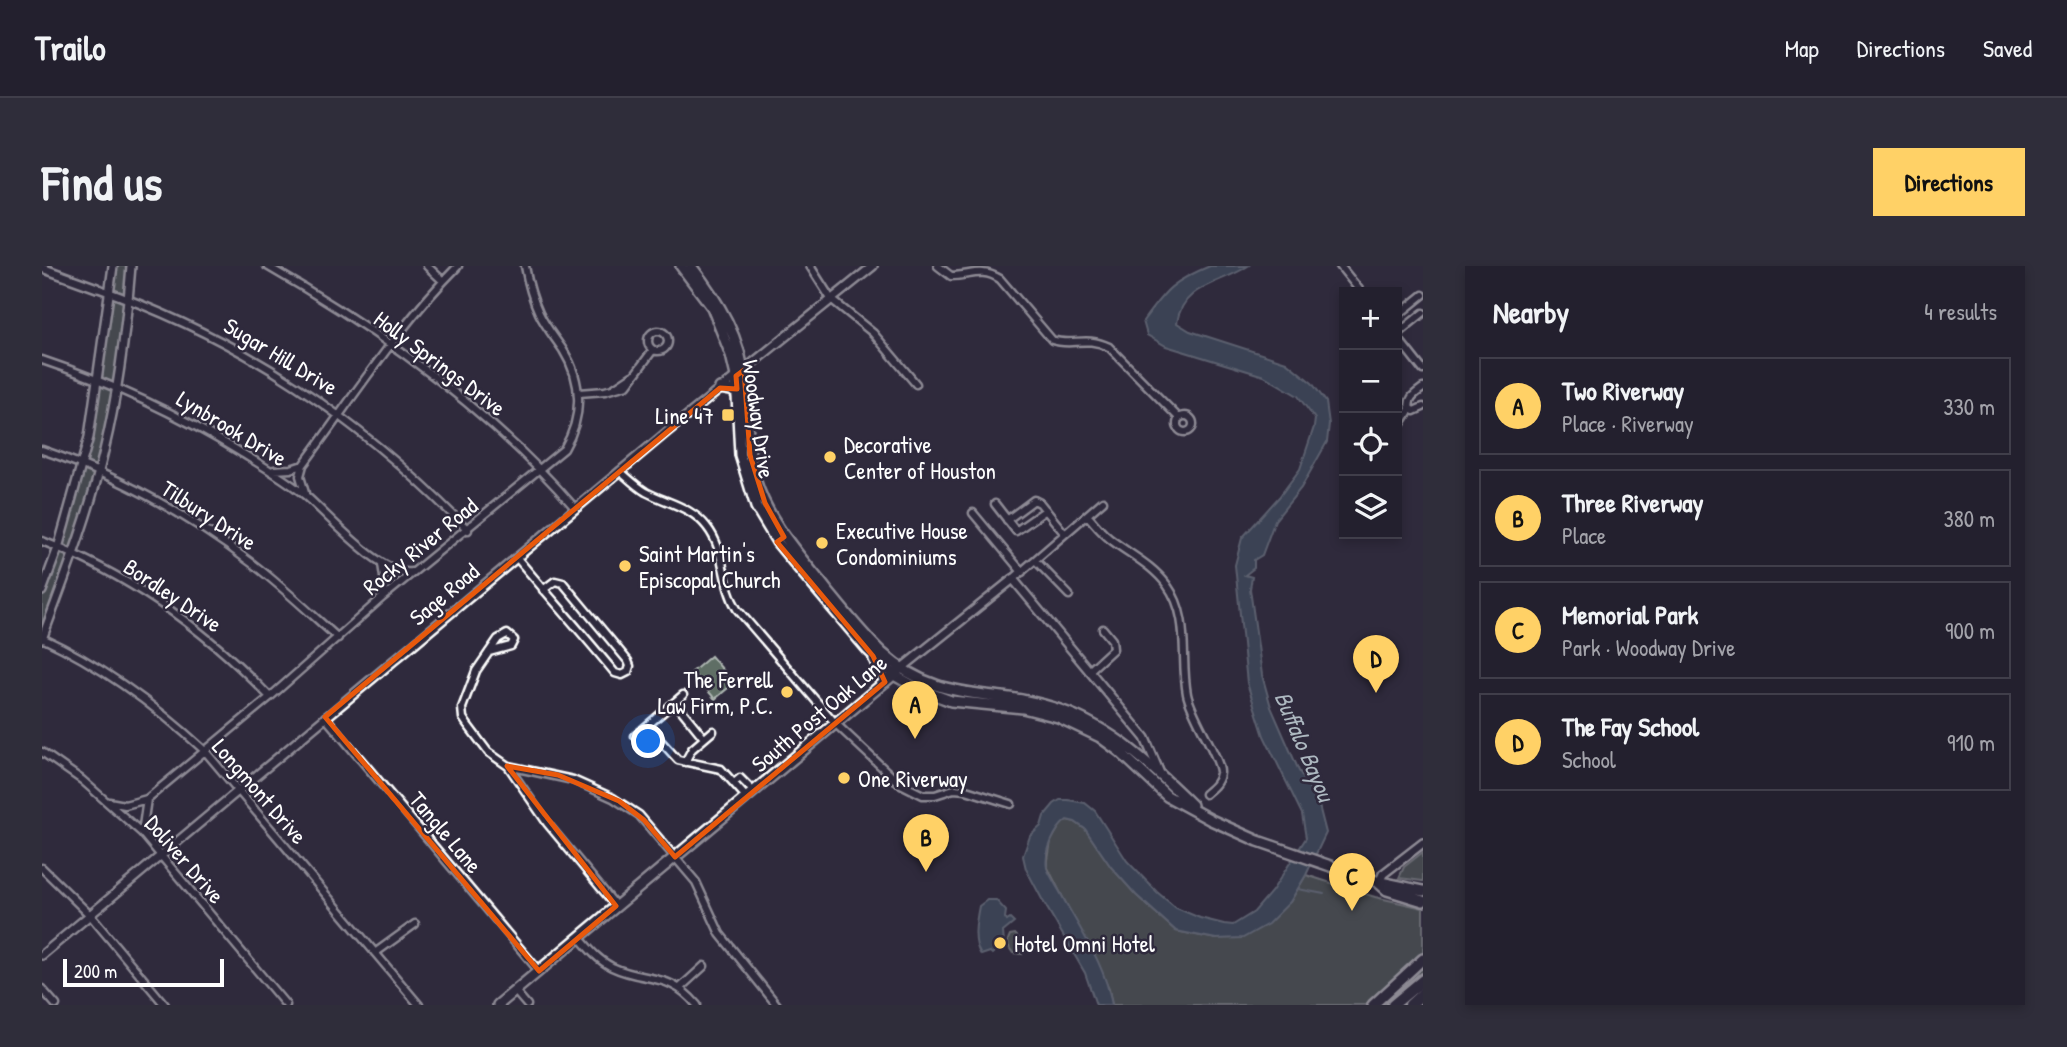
<!DOCTYPE html>
<meta charset="utf-8">
<style>
body{margin:0;font-family:"Patrick Hand",sans-serif;background:#2f2d3a;color:#f1f3f6}
.controls{position:absolute;right:21px;top:21px;display:grid;overflow:hidden;border-radius:0px;box-shadow:0 4px 10px #0003}
.controls button{width:63px;height:63px;display:grid;place-items:center;padding:0;border:0;border-bottom:2px solid #403e4a;background:#23202e;color:#f1f3f6;font:35px sans-serif}
.scale{position:absolute;left:21px;bottom:18px;width:161px;box-sizing:border-box;padding-left:7px;border:4px solid #fff;border-top:0;font-size:19px;line-height:24px;white-space:nowrap;color:#fff;-webkit-text-stroke:5px #2f2a3d;paint-order:stroke}
.you{position:absolute;left:607px;top:476px;width:24px;height:24px;margin:-18px;border:5px solid #fff;border-radius:50%;background:#1a73e8;box-shadow:0 0 0 10px #1a73e833}
.badge{display:grid;place-items:center;width:46px;height:46px;border-radius:50%;background:#ffd166;color:#111;font-size:23px;font-weight:700}
.pin{position:absolute;translate:-50% -58px;filter:drop-shadow(0 2px 4px #0008)}
.pin::after{content:'';position:absolute;top:37px;width:24px;height:21px;background:inherit;clip-path:polygon(0 0,100% 0,50% 100%)}
.list{margin:0;padding:0;list-style:none}
h2{display:flex;justify-content:space-between;align-items:center;height:91px;margin:0;padding:0 28px;font-size:30px}
h2 small{font-size:23px;font-weight:400;color:#a3a3aa}
.list li{display:grid;grid-template-columns:46px 1fr auto;gap:21px;align-items:center;box-sizing:border-box;height:98px;margin:0 14px 14px;padding:0 14px;border:2px solid #403e4a;border-radius:0px}
.list b{display:block;font-size:26px;white-space:nowrap}
.list p{margin:0;font-size:23px;white-space:nowrap;color:#a3a3aa}
.list em{font-size:23px;font-style:normal;color:#a3a3aa}
.icon{flex:none;width:38px;height:38px;fill:none;stroke:currentColor;stroke-width:2;stroke-linecap:round;stroke-linejoin:round}
.map{position:relative;flex:none;width:1381px;height:739px;overflow:hidden;border-radius:0px}
header{display:flex;align-items:center;gap:42px;box-sizing:border-box;height:98px;padding:0 35px;background:#23202e;border-bottom:2px solid #403e4a}
header strong{font-size:33px}
nav{display:flex;gap:38px;margin-inline-start:auto;font-size:24px}
.intro{display:flex;align-items:center;justify-content:space-between;box-sizing:border-box;height:168px;padding:0 42px}
h1{margin:0;font-size:49px}
.button{padding:18px 32px;border-radius:0px;background:#ffd166;color:#111;font-size:24px;font-weight:700}
main{display:flex;gap:42px;padding:0 42px}
aside{flex:1;background:#23202e;border-radius:0px;box-shadow:0 4px 10px #0003}
.map>svg:first-child{display:block}
</style>
<header>
<strong>Trailo</strong>
<nav><a>Map</a><a>Directions</a><a>Saved</a></nav>
</header>
<div class="intro"><h1>Find us</h1><a class="button">Directions</a></div>
<main>
<div class="map">
<svg width="1381" height="739" viewBox="0 0 1381 739">
<rect width="100%" height="100%" fill="#2f2a3d"/>
<filter id="ink" filterUnits="userSpaceOnUse"><feTurbulence type="fractalNoise" baseFrequency=".0143" numOctaves="2"/><feDisplacementMap in="SourceGraphic" scale="14" xChannelSelector="R" yChannelSelector="G"/><feConvolveMatrix kernelMatrix="1 2 1 2 8 2 1 2 1" color-interpolation-filters="sRGB"/></filter>
<g filter="url(#ink)">
<!-- green -->
<path fill="#5e6e65" stroke="#aeb6b2" stroke-width="2" d="M73,0h15c-7,60 -13,121 -26,180 -15,65 -39,127 -62,189v-39l19,-50 31,-110 9,-52z
M669,390l23,27 -19,16 -23,-27z
M1025,554l8,2 10,7 26,38 25,28 40,36 40,8 74,-37 16,-27 69,22 48,11v97h-311l-3,-16 -62,-123 4,-25 10,-17z
M1381,586v29l-24,-3 5,-11z
M973,668l7,8 -2,5 2,7 -9,-1c-5,-6 -7,-11 -3,-18z"/>
<!-- water -->
<path fill="#486172" stroke="#91a0aa" stroke-width="2" d="M1168,0h38c-26,18 -66,18 -71,57l13,8 96,31 26,21 14,19 3,22 -2,18 -26,46 -26,32 -13,35 -8,5v8l-9,7 7,2 -2,12 12,86 9,32 28,64 19,31 8,31 -20,42 -16,27 -22,22 -25,14 -27,1 -40,-8 -40,-36 -25,-28 -26,-38 -10,-7 -8,-2c-12,8 -23,33 -20,48 3,8 9,17 13,24 19,37 45,71 52,113h-16l-11,-32 -42,-72 -17,-32 -3,-13 7,-20 11,-10 3,-10 10,-12 6,-4h8l17,3 10,8 32,50 30,31 19,16 24,10 24,6 9,1 21,-13 18,-21 34,-53 -4,-24 -38,-78 -17,-53 -12,-118 7,-27 37,-41 21,-28 14,-42 1,-8 -17,-23 -34,-20 -98,-30 -19,-11 -4,-14c23,-32 30,-40 67,-55z
M945,634h9l10,11 -1,7 2,3 3,-2 4,4 -11,9 1,12 -12,10 -2,-2 -9,3c-9,-13 -5,-34 -2,-49z"/>
<g fill="none" stroke-linecap="round" stroke-linejoin="round">
<!-- stream -->
<path stroke="#91a0aa" stroke-width="2" d="M1256,623l26,5"/>
<!-- minor casing -->
<g stroke="#fff" stroke-width="11">
<path id="minor" d="M225,0c114,65 222,143 308,242
M385,0l16,15
M768,0l21,33 42,34 43,51
M896,0l13,10c20,0 30,-9 49,3l52,61c21,7 33,-5 57,7l70,71
M1298,0l21,26
M55,22c147,51 263,131 371,242
M1355,50l26,-21
M606 75a10 10 0 1 1 20 0a10 10 0 1 1-20 0Z
M1355,68l26,-21
M1355,71l26,33
M0,94c72,24 133,52 198,92 23,14 46,27 66,44 24,21 75,80 106,76
M572,122l18,-12
M1381,122c-8,6 -16,10 -13,21l4,2 9,-4
M537,127l26,-2 22,-6 26,-35
M1135 158a8 8 0 1 1 16 0a8 8 0 1 1-16 0Z
M1355,164l13,-21
M0,184c77,26 147,65 211,114 30,23 57,49 85,74
M232,204l17,-1 12,-4
M578,205c9,8 16,15 26,21 21,11 46,15 61,35 19,24 14,56 30,82l99,115 63,59 24,12h12l19,-6 12,1 45,14
M263,227l-5,-17 3,-11c49,-66 97,-141 155,-199
M953,238l21,27 30,-21
M931,247l49,59
M1046,250c8,9 15,19 26,26 19,14 39,24 53,43 24,33 13,72 20,109 4,21 34,65 33,79 -1,10 -8,15 -15,21
M965,254l27,-20 6,3 25,31
M0,275c88,34 163,88 228,156
M475,292c32,38 66,76 98,115l7,2 6,-3 2,-6 -2,-5 -65,-78 -8,-2 -12,9
M993,294l34,35
M340,298l3,20 -2,12
M971,313l90,-78
M0,372c61,28 113,67 163,113l214,254
M447,386l22,-6 3,-6 -7,-6 -9,5 -22,32 -14,37 1,10 4,6 21,28 20,14 65,14 40,18 26,17 57,67 24,52 57,71
M1047,405l24,-22 -1,-9 -9,-11
M633,436l29,36
M283,451l214,254
M605,460l31,34 43,9 26,29
M593,470l48,-41
M0,486l40,28 60,53 144,172
M643,496l7,-13 21,-18
M466,500l39,57 69,83
M692,517l6,-5 14,14
M67,536l16,3 22,-6 123,-102 113,-100 181,-148c19,-32 19,-67 -1,-99 -8,-12 -18,-24 -24,-37 -7,-15 -11,-30 -14,-47
M100,567l5,-34
M0,602l48,47 75,90
M537,671c10,12 19,23 33,30 34,16 57,4 85,38
M333,687l40,-29
M638,722l24,-22
M0,723l14,16
M473,725l12,14"/>
</g>
<!-- tertiary casing -->
<g stroke="#fff" stroke-width="12">
<path id="tertiary" d="M0,2l55,20
M0,325l16,-43 31,-111 24,-171
M0,373c23,-62 47,-124 62,-188 15,-61 22,-123 27,-185
M860,402l111,-89 132,159 14,33
M1337,617l4,-9 40,-31
M0,689l625,-523 206,-166"/>
</g>
<!-- secondary casing -->
<g stroke="#fff" stroke-width="14">
<path id="secondary" d="M639,0l31,41 19,48 5,21 4,79 16,52 21,35 24,29 67,79 26,25 25,14 32,12 72,7 35,9 42,20 19,14 48,45 44,24 47,21 113,39 52,11
M649,0c28,36 50,72 54,118 3,32 1,63 10,95 13,43 44,76 71,110 18,22 36,45 56,64 60,54 112,33 178,57 53,18 93,57 132,95
M678,122l11,2 6,4
M832,393l11,23
M1337,617l8,7 36,11
M456,739l400,-334
M1331,739l50,-46"/>
</g>
<!-- motorway casing -->
<g stroke="#fff" stroke-width="16">
<path id="motorway" d="M1351,739l30,-25
M1368,739l13,-12"/>
</g>
<!-- minor -->
<use href="#minor" stroke="#2f2a3d" stroke-width="6"/>
<!-- tertiary -->
<use href="#tertiary" stroke="#2f2a3d" stroke-width="7"/>
<!-- secondary -->
<use href="#secondary" stroke="#2f2a3d" stroke-width="9"/>
<!-- motorway -->
<use href="#motorway" stroke="#2f2a3d" stroke-width="10"/>
</g>
</g>
<!-- marked area -->
<path d="M0 0H1381V739H0ZM702,104l6,85 15,48 19,34 -7,5 96,114 12,26 -210,175 -31,-37 -25,-19 -61,-26 -51,-9 109,140 -77,65 -214,-254 395,-329 17,1 -1,-13z" fill="#2f2a3d" fill-opacity=".55" fill-rule="evenodd"/>
<path fill="none" stroke="#e8590c" stroke-width="5" stroke-linejoin="round" d="M702,104l6,85 15,48 19,34 -7,5 96,114 12,26 -210,175 -31,-37 -25,-19 -61,-26 -51,-9 109,140 -77,65 -214,-254 395,-329 17,1 -1,-13z"/>
<!-- markers -->
<g fill="#ffd166" stroke="#2f2a3d" stroke-width="2.5">
<rect x="679" y="142" width="14" height="14" rx="3.5"/>
<circle cx="788" cy="191" r="7"/>
<circle cx="780" cy="277" r="7"/>
<circle cx="583" cy="300" r="7"/>
<circle cx="745" cy="426" r="7"/>
<circle cx="802" cy="512" r="7"/>
<circle cx="958" cy="677" r="7"/>
</g>
<g text-anchor="middle" dominant-baseline="central" stroke-width="5" stroke-linejoin="round" paint-order="stroke">
<!-- street labels -->
<g font-size="23" fill="#fff" stroke="#2f2a3d">
<text transform="translate(239 90) rotate(31)">Sugar Hill Drive</text>
<text transform="translate(398 97) rotate(37)">Holly Springs Drive</text>
<text transform="translate(717 153) rotate(82)">Woodway Drive</text>
<text transform="translate(190 162) rotate(31)">Lynbrook Drive</text>
<text transform="translate(167 249) rotate(33)">Tilbury Drive</text>
<text transform="translate(378 280) rotate(-39)">Rocky River Road</text>
<text transform="translate(402 328) rotate(-40)">Sage Road</text>
<text transform="translate(131 329) rotate(34)">Bordley Drive</text>
<text transform="translate(777 447) rotate(-40)">South Post Oak Lane</text>
<text transform="translate(218 525) rotate(49)">Longmont Drive</text>
<text transform="translate(404 566) rotate(50)">Tangle Lane</text>
<text transform="translate(143 593) rotate(49)">Doliver Drive</text>
</g>
<!-- poi labels -->
<g font-size="23" fill="#fff" stroke="#2f2a3d" text-anchor="start">
<text x="672" y="149" text-anchor="end">Line 47</text>
<text x="802" y="178">Decorative<tspan x="802" dy="26">Center of Houston</tspan></text>
<text x="794" y="264">Executive House<tspan x="794" dy="26">Condominiums</tspan></text>
<text x="597" y="287">Saint Martin's<tspan x="597" dy="26">Episcopal Church</tspan></text>
<text x="731" y="413" text-anchor="end">The Ferrell<tspan x="731" dy="26">Law Firm, P.C.</tspan></text>
<text x="816" y="512">One Riverway</text>
<text x="972" y="677">Hotel Omni Hotel</text>
</g>
<!-- water labels -->
<g font-size="24" font-style="italic" fill="#adb8c0" stroke="#2f2a3d">
<text transform="translate(1263 480) rotate(67)">Buffalo Bayou</text>
</g>
</g>
</svg>
<div class="controls">
<button>+</button>
<button>−</button>
<button><svg class="icon" aria-label="locate" viewBox="0 0 24 24"><circle cx="12" cy="12" r="6"/><path d="M12 2v4M12 18v4M2 12h4M18 12h4"/></svg></button>
<button><svg class="icon" aria-label="layers" viewBox="0 0 24 24"><path d="M12 4l9 5-9 5-9-5zM3 14l9 5 9-5"/></svg></button>
</div>
<div class="scale">200 m</div>
<div class="you"></div>
<div class="pin badge" style="left:873px;top:473px">A</div>
<div class="pin badge" style="left:884px;top:606px">B</div>
<div class="pin badge" style="left:1310px;top:645px">C</div>
<div class="pin badge" style="left:1334px;top:427px">D</div>
</div>
<aside>
<h2>Nearby<small>4 results</small></h2>
<ul class="list">
<li><span class="badge">A</span><div><b>Two Riverway</b><p>Place · Riverway</p></div><em>330 m</em></li>
<li><span class="badge">B</span><div><b>Three Riverway</b><p>Place</p></div><em>380 m</em></li>
<li><span class="badge">C</span><div><b>Memorial Park</b><p>Park · Woodway Drive</p></div><em>900 m</em></li>
<li><span class="badge">D</span><div><b>The Fay School</b><p>School</p></div><em>910 m</em></li>
</ul>
</aside>
</main>
